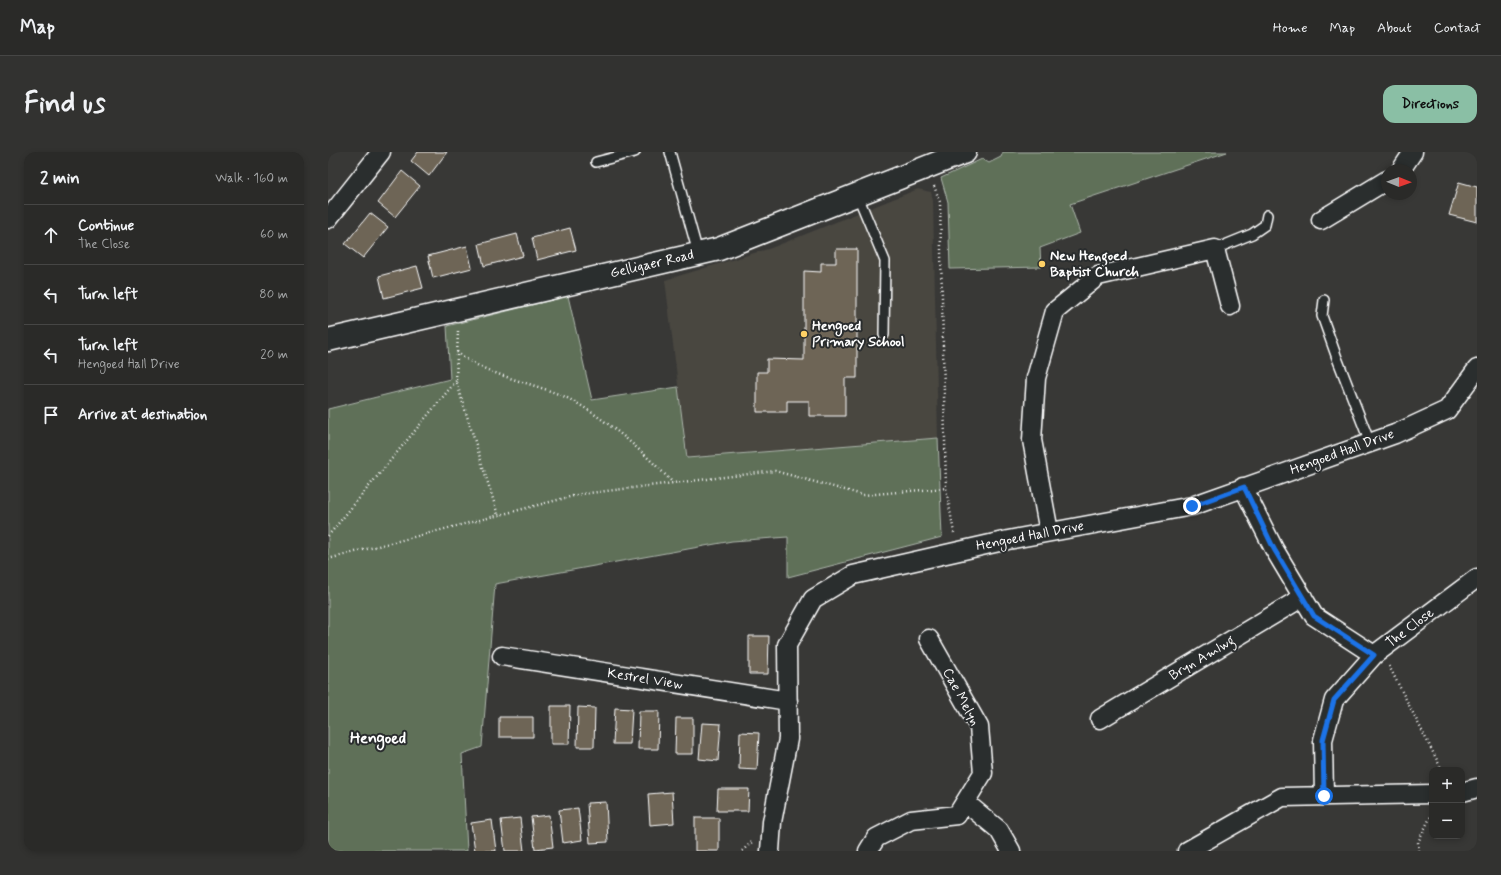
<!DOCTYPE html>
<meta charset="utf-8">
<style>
body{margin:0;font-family:Mynerve,sans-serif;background:#323230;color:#f1f3f6}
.controls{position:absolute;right:12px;bottom:12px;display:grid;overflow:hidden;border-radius:8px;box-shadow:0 2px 6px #0003}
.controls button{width:36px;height:36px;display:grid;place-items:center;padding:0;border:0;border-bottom:1px solid #464645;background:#2a2a28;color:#f1f3f6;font:20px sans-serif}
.compass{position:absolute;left:1053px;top:12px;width:36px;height:36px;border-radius:50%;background:#2a2a28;box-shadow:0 2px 6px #0003;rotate:91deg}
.stop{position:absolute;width:12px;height:12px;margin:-9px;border:3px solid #1a73e8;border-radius:50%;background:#fff}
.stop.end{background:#1a73e8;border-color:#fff;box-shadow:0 1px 4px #0008}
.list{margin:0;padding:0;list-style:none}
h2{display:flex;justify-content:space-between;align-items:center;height:52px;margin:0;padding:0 16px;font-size:17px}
h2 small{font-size:13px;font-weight:400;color:#a5a7a8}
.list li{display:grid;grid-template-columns:26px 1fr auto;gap:12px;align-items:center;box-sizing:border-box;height:60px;padding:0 16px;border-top:1px solid #464645}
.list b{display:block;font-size:15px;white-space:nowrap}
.list p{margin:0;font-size:13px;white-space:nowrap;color:#a5a7a8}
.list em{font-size:13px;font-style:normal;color:#a5a7a8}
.icon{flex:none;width:22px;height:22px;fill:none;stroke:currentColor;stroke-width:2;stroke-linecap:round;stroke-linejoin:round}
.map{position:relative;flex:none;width:1149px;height:699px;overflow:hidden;border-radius:12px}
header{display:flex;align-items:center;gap:24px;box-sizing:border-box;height:56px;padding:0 20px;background:#2a2a28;border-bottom:1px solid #464645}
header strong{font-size:19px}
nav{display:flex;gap:22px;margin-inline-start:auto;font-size:14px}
.intro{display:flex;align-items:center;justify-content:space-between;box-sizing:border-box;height:96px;padding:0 24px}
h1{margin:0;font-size:28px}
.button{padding:10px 18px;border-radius:12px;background:#8abfa5;color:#111;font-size:14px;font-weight:700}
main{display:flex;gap:24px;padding:0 24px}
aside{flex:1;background:#2a2a28;border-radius:12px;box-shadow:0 2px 6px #0003}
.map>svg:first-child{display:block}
</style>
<header>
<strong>Map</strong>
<nav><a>Home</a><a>Map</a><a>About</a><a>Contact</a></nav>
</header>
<div class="intro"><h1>Find us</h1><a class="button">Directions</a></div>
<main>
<aside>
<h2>2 min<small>Walk · 160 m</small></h2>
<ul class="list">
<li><svg class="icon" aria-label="ahead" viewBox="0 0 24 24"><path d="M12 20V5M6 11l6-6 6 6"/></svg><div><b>Continue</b><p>The Close</p></div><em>60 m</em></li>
<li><svg class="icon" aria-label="left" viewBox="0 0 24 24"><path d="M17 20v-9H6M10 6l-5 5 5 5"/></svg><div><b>Turn left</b></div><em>80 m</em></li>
<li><svg class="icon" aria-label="left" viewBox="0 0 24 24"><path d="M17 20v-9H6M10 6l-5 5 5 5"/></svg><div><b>Turn left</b><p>Hengoed Hall Drive</p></div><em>20 m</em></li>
<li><svg class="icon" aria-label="arrive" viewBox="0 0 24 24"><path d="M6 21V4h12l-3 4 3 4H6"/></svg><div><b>Arrive at destination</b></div></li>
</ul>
</aside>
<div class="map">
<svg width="1149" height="699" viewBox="0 0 1149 699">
<rect width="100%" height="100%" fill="#383836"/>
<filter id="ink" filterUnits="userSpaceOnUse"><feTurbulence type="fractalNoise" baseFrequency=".025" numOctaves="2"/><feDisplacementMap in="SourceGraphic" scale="8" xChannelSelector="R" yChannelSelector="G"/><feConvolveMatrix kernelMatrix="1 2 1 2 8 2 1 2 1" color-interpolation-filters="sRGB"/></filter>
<g filter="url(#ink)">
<!-- built -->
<path fill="#484640" d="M590,37l13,3 2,9 5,237 -251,20 -22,-178 106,-32z"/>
<!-- green -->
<path fill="#5e6f59" stroke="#aeb7ac" d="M675,0h224l-157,52 10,29 -40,15 1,19 -91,2 -2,-67 -7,-24 41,-19 7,4 12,-6z
M240,144l24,104 86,-13 9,71 251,-20 4,99 -154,40v-40l-56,4 -237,43 -13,163 -20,7 5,97h-139v-442l122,-30 -3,-53z"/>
<!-- building -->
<path fill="#6e6556" stroke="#fff" d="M90,0h29l-18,24 -18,-15z
M74,19l18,15 -25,31 -17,-14z
M1131,30l18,5v35l-28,-7z
M42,61l18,14 -25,31 -18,-14z
M242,76l6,22 -39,10 -5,-22z
M189,82l6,22 -39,10 -5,-22z
M139,94l5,22 -39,10 -5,-22z
M508,97h21v129h-12v38h-36v-15h-22v11h-30v-40h10v-13l37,1v-89l17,1v-9h15z
M89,114l6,22 -39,10 -5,-22z
M421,484h20l-1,38h-19z
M223,554h19l-1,38h-18z
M250,555l17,1 -1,39h-17z
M287,556l17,1 -2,35h-17z
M311,559h20l-1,38h-20z
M171,565h34v20h-34z
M348,566h17v36h-18z
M374,571l19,1 -3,37 -19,-2z
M412,580l19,1 -2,37 -18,-1z
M390,637h31l-1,22h-31z
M344,640l2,31 -24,2 -2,-31z
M278,650l2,40 -18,1 -3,-40z
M250,656l4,32 -19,3 -4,-33z
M221,663l4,32 -18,2 -4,-32z
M192,666l4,33h-19l-4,-31z
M367,666h24v33h-24z
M164,668l4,31h-21l-4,-28z"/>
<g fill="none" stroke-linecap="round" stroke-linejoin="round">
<!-- lane casing -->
<g stroke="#fff" stroke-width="12">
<path id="lane" d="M342,0l28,101
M268,10l39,-10
M529,42l28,67 -1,74
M887,97l37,-15 13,-9 2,-10
M996,148l-2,16 15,42 33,85"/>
</g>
<!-- street casing -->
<g stroke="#fff" stroke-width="21">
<path id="street" d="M1073,18l12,-18
M0,67l53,-67
M993,68l66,-40
M915,335l31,62 40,67 60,39
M721,380l-17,-92 4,-62 19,-67 43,-35 117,-27 15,57
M174,504l286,45
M772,567l203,-122
M1134,640l15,-4
M996,644l-1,-56 11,-40 40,-45 103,-77
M637,650l34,28 12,21
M442,699l2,-29 16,-83 -1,-94 26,-46 40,-24 155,-35 184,-34 203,-72 52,-24 30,-41
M540,699l8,-13 35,-18 46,-5 26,-42 -4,-46 -50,-88
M859,699l95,-54 150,-3"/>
</g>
<!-- secondary casing -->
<g stroke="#fff" stroke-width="25">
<path id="secondary" d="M0,188l391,-91 246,-97"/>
</g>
<!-- path -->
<path stroke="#fff" stroke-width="2.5" stroke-dasharray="1 3" stroke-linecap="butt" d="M606,34l6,16 6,286 8,45
M130,179l-2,50 42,134
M129,200c29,24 71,29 106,44 37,17 82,57 110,87
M0,384l128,-155
M0,407l253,-65 194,-23 88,24 83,-7
M1061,514l53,104
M414,699l10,-9
M1091,699l-1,-9 14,-28"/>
<!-- lane -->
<use href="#lane" stroke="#2a2d2e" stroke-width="9"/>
<!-- street -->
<use href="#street" stroke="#2a2d2e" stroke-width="18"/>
<!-- secondary -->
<use href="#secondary" stroke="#2a2d2e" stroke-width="22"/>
</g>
</g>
<g fill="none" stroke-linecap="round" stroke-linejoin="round" filter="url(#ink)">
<!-- route -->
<path stroke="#1a73e8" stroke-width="5" d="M864,354l52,-19 30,62 40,67 60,39 -40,45 -11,40 1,56"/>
</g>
<!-- markers -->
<g fill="#ffd166" stroke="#2a2d2e" stroke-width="1.5">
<circle cx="714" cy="112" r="4"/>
<circle cx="476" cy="182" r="4"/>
</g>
<g text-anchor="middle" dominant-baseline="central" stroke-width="4" stroke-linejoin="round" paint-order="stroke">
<!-- poi labels -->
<g font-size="14" font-weight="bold" fill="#fff" stroke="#2a2d2e" text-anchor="start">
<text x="722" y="104">New Hengoed<tspan x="722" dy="16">Baptist Church</tspan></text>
<text x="484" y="174">Hengoed<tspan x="484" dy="16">Primary School</tspan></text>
</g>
<!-- street labels -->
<g font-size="14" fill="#fff" stroke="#2a2d2e">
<text transform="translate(324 112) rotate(-13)">Gelligaer Road</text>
<text transform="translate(1014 300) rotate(-20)">Hengoed Hall Drive</text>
<text transform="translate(702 384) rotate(-11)">Hengoed Hall Drive</text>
<text transform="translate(1082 476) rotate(-37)">The Close</text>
<text transform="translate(874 506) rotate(-31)">Bryn Amlwg</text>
<text transform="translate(317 527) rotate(9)">Kestrel View</text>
<text transform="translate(633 545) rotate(62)">Cae Melyn</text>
</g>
<!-- quarter labels -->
<g font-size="16" font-weight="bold" fill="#fff" stroke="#2a2d2e">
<text x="50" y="586">Hengoed</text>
</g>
</g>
</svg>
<div class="controls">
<button>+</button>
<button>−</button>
</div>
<svg class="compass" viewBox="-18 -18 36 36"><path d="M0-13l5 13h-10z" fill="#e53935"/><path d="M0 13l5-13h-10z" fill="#a5a7a8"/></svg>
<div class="stop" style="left:996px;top:644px"></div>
<div class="stop end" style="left:864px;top:354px"></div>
</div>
</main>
